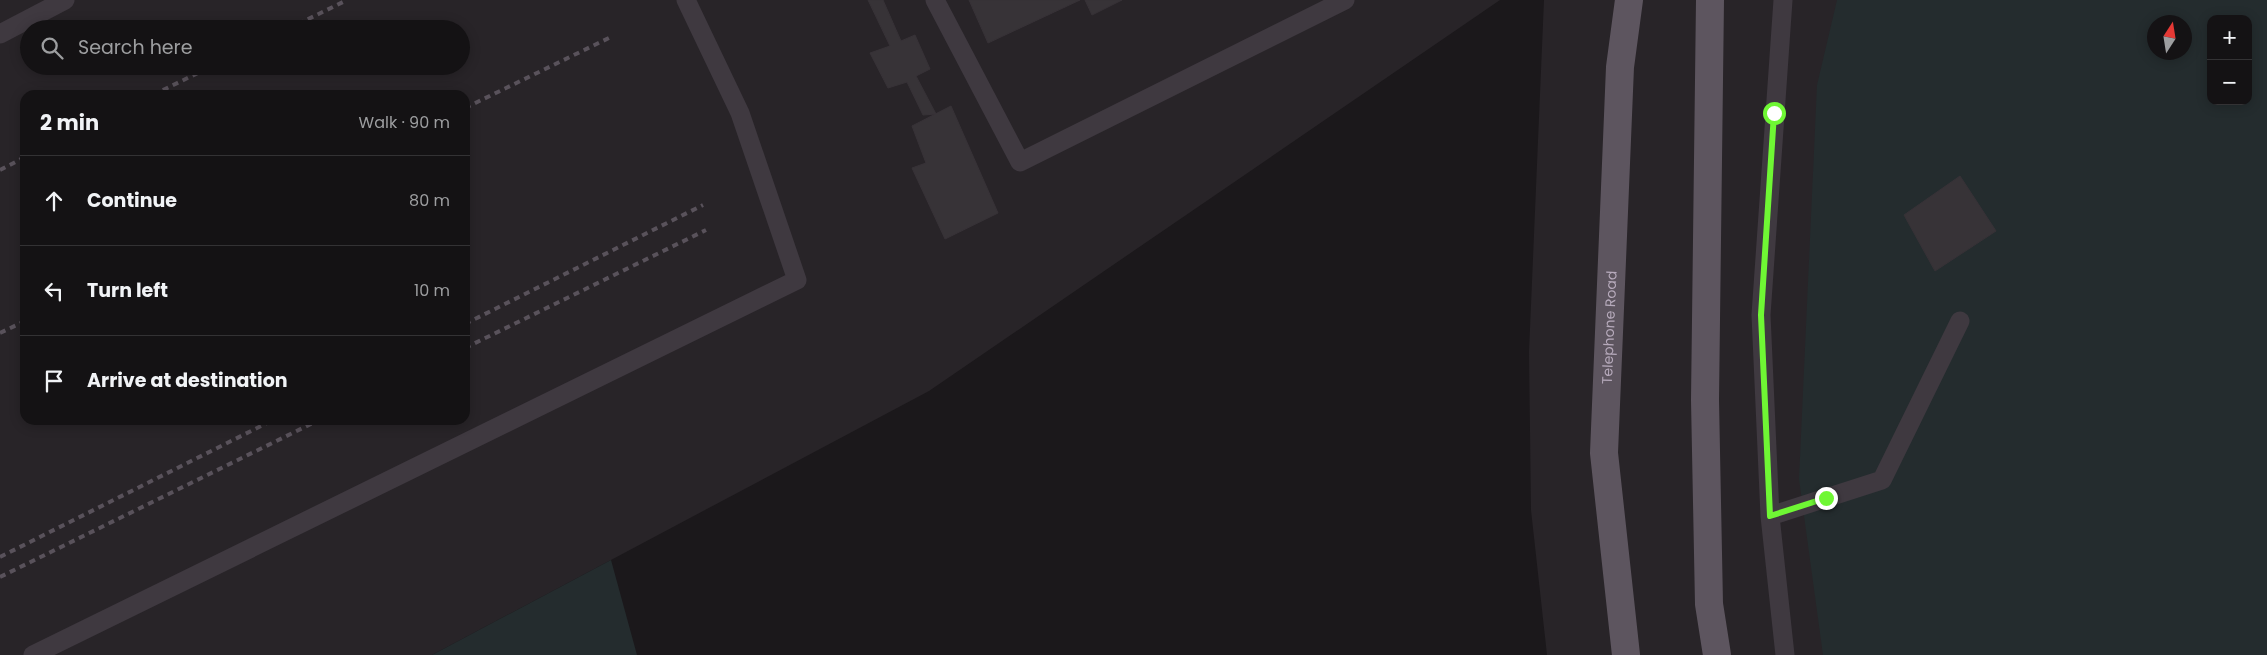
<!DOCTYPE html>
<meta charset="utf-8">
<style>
body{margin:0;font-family:Poppins,sans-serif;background:#1d1b1d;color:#f1f3f6}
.controls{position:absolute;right:15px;top:15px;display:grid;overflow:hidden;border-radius:10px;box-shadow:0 2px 12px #0003}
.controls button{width:45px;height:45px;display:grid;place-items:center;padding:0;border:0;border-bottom:1px solid #333234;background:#141214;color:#f1f3f6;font:25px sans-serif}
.compass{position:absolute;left:2147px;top:15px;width:45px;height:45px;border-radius:50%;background:#141214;box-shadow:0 2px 12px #0003;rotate:12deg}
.stop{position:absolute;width:15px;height:15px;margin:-11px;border:4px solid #6ff734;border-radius:50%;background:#fff}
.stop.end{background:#6ff734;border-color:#fff;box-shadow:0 1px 5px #0008}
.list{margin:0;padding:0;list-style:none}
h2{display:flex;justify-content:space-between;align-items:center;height:65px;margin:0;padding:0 20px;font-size:21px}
h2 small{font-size:16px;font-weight:400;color:#9d9ea0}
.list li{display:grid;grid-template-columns:32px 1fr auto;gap:15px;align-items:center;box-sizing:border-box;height:90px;padding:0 20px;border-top:1px solid #333234}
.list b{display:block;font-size:19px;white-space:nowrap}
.list em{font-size:16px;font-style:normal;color:#9d9ea0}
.icon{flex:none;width:28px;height:28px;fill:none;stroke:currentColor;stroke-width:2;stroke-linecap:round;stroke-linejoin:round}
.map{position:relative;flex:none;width:2267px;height:655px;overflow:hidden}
.search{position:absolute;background:#141214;box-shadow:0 2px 12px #0003;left:20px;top:20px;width:450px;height:55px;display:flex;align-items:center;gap:12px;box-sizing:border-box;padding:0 18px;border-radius:28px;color:#9d9ea0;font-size:19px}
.panel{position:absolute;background:#141214;box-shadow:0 2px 12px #0003;left:20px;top:90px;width:450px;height:335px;border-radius:15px}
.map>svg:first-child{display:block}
</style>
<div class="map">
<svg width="2267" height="655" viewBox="0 0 2267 655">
<rect width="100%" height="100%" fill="#1b181b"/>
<!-- built -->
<path fill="#282428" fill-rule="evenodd" d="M0,0h1500l-571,391 -497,264h-432zM29,29h432v37h-432zM25,95h440v325h-440z
M1544,0h723v655h-720l-16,-145 -2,-158zM2211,19h37v82h-37zM2154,22h30v30h-30z"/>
<!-- green -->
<path fill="#242c2e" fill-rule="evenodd" d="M1837,0h430v655h-444l-24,-176 18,-394zM2211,19h37v82h-37zM2154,22h30v30h-30z
M611,560l26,95h-205z"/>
<!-- building -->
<path fill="#373337" stroke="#373237" d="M868,0h15l18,41 14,-6 15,34 -14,7 20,38 -13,1 -16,-33 -19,6 -18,-35 20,-7z
M969,0h111l-92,43z
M1085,0h37l-30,15z
M951,106l47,107 -53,26 -33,-71 14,-5 -14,-37z
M1960,176l36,55 -61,40 -31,-56z"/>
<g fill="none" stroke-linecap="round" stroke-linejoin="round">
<!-- service -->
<path stroke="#3f3940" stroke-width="19" d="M935,0l85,162 325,-162
M1783,0l-22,315 9,201 15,139
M0,34l65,-34
M1770,516l112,-36 78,-159
M33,655l764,-375 -57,-167 -54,-113"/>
<!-- primary -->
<g stroke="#5d555f" stroke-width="28">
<path d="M1710,0l-5,400 4,204 8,51"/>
<path id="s1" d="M1626,655l-22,-202 16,-386 9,-67"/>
</g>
<!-- rail -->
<path stroke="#59525b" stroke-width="4" stroke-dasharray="6 5" stroke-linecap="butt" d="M288,29l59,-29
M153,95l59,-29
M465,108l148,-72
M0,170l25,-13
M465,324l238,-119
M0,333l25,-12
M465,348l241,-118
M0,557l273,-137
M0,577l319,-157"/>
</g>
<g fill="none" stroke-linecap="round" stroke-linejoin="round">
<!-- route -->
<path stroke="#6ff734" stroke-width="6" d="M1774,113l-13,202 9,201 56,-18"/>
</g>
<g text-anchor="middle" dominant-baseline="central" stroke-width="4.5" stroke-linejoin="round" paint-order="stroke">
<!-- street labels -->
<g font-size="14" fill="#b6aabb" stroke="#161316">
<text stroke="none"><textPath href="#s1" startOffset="329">Telephone Road</textPath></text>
</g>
</g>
</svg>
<div class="controls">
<button>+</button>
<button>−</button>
</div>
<svg class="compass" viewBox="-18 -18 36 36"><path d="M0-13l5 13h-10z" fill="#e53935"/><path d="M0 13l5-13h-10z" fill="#9d9ea0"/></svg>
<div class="stop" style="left:1774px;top:113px"></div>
<div class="stop end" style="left:1826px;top:498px"></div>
<div class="search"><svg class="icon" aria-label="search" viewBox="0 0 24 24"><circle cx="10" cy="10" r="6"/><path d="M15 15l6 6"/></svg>Search here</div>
<section class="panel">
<h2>2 min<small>Walk · 90 m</small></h2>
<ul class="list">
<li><svg class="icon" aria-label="ahead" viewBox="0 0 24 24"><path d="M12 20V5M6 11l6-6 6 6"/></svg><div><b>Continue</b></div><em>80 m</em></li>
<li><svg class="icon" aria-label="left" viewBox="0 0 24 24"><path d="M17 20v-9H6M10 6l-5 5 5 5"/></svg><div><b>Turn left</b></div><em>10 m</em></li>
<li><svg class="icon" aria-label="arrive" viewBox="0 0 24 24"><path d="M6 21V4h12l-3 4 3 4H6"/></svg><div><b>Arrive at destination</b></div></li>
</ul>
</section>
</div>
